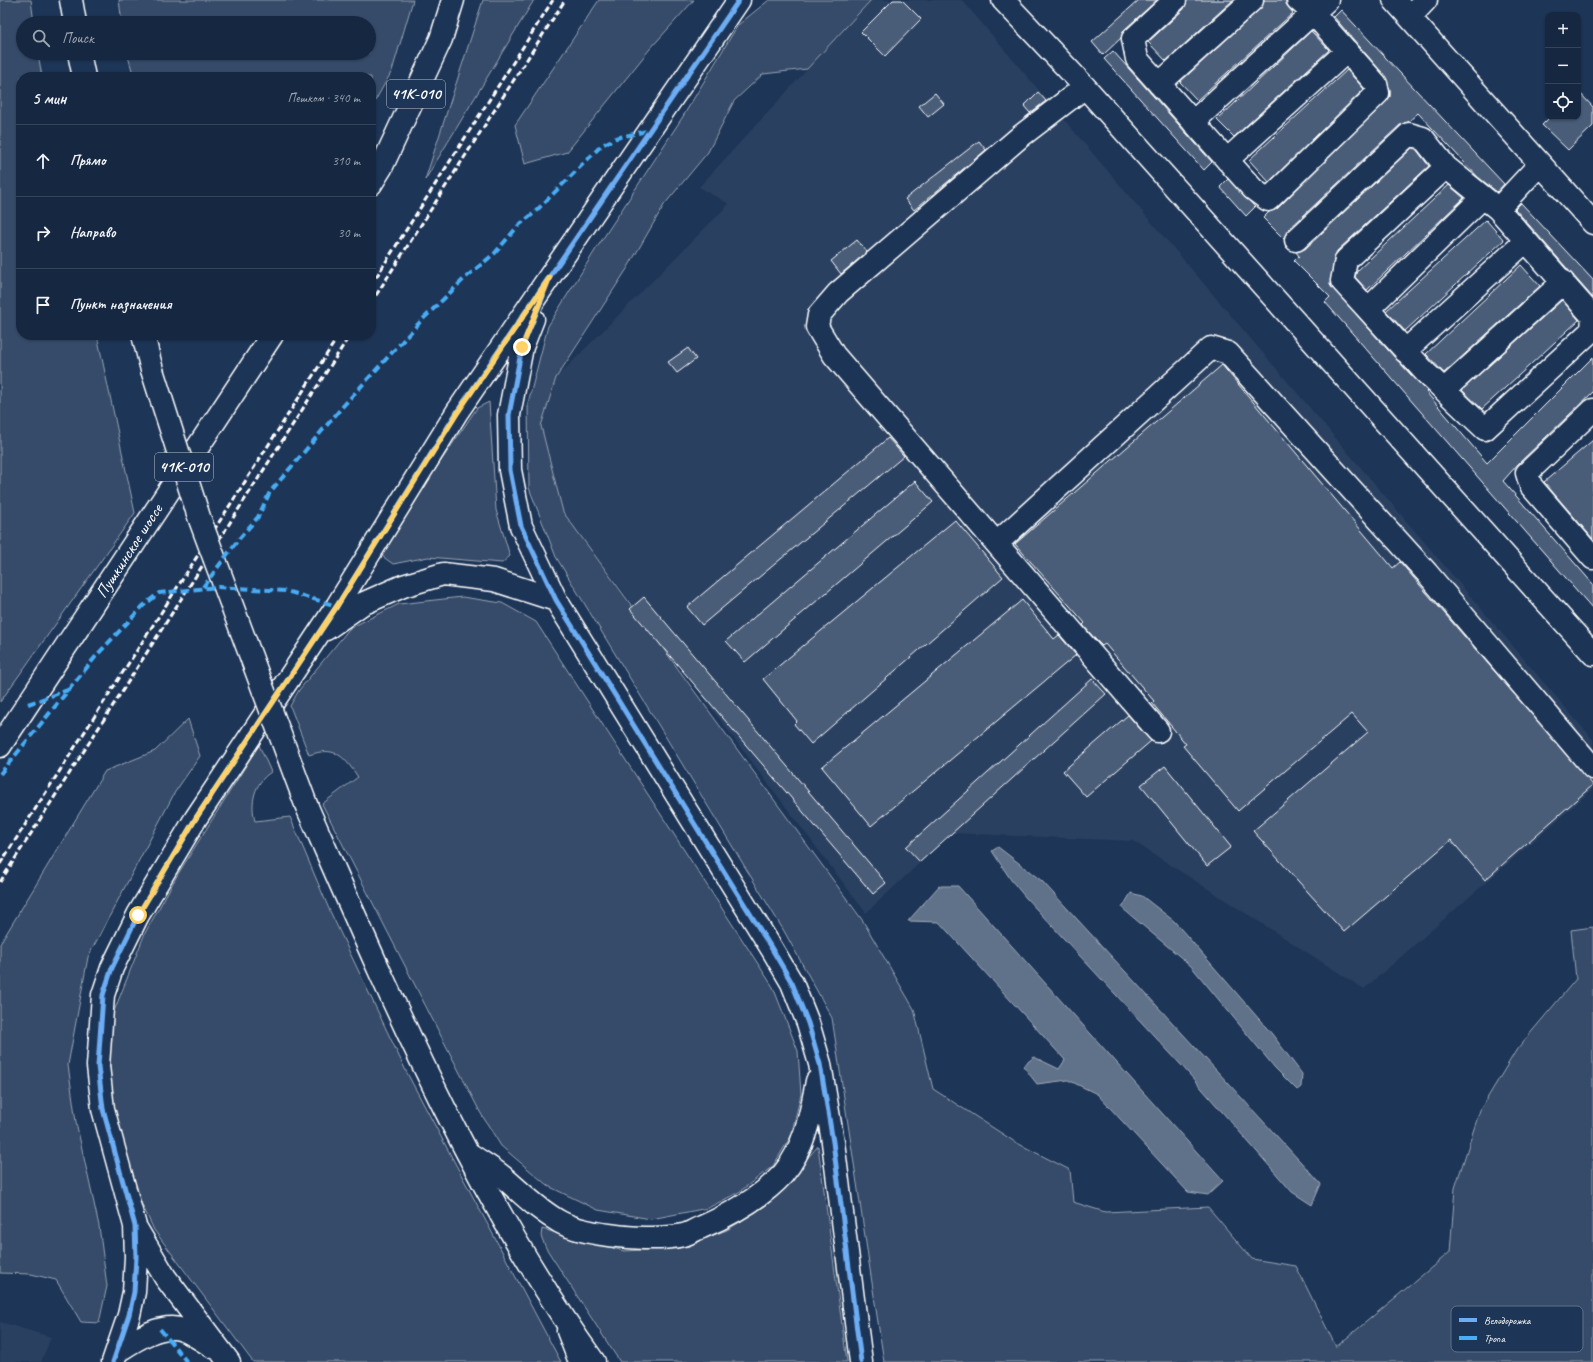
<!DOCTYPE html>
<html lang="ru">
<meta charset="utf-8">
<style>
body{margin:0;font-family:Caveat,sans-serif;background:#1f3048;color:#f1f3f6}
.controls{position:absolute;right:12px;top:12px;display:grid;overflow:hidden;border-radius:8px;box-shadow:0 1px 3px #0004}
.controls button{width:36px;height:36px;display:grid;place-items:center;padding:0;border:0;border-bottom:1px solid #35445a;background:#162841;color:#f1f3f6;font:20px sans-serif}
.stop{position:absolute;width:12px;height:12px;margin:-9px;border:3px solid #ffd166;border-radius:50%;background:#fff}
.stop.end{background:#ffd166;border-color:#fff;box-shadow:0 1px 4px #0008}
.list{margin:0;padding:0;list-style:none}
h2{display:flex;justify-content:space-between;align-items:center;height:52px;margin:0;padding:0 16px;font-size:17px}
h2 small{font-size:13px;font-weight:400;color:#9ea6b1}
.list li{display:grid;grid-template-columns:26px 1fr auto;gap:12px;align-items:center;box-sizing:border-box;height:72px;padding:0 16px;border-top:1px solid #35445a}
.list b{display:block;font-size:15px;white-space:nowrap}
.list em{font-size:13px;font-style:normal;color:#9ea6b1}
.icon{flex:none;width:22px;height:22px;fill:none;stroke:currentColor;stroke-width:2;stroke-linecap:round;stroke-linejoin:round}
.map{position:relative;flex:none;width:1593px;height:1362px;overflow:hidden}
.search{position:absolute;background:#162841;box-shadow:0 1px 3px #0004;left:16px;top:16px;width:360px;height:44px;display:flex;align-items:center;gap:10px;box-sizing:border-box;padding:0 14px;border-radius:22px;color:#9ea6b1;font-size:15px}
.panel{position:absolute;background:#162841;box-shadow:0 1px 3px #0004;left:16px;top:72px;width:360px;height:268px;border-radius:16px}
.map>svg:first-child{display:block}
</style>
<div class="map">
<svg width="1593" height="1362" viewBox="0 0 1593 1362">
<rect width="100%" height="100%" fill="#1d3557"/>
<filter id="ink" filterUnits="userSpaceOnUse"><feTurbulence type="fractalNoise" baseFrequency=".025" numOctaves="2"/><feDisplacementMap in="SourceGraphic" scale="8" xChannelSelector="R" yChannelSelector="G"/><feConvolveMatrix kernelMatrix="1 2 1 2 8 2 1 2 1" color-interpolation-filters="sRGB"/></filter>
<g filter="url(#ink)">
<!-- built -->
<path fill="#2a4161" d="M871,0h91l631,740v49l-229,200 -231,-148 -181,-8 -86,80 -303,-401 -22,-86 15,-48 173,-174 -30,-17z
M0,1322l51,15 -10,25h-41z"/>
<!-- green -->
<path fill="#364b69" stroke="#9aa5b4" d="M0,0h31l3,23h-11v30h15l4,24h-21v258h76l38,178 -135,189z
M119,0h294l-21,71 -21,37v-31h-237l-7,-24h242v-30h-247z
M483,0h51l-109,180z
M599,0h95l-45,50 -82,102 -42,12 -10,-39z
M769,0h102l-64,69 -44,5 -29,27 -26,51 -44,53 -37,64 -71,109 -15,48 22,86 300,409 51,88 19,80 82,53 55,28 3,32 32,10 103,-5 44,52 44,7 40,81 114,-95 5,-64 25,-78 37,-61 59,-70 -5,-49 22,-3v435h-709l-52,-344 -48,-87 -228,-374 -27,-69 -1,-85 20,-77 48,-77 86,-131 56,-93z
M489,402l7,108 14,46 -8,7 -74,-6 -35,7 -11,-8 1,-10 94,-138z
M462,597l40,6 34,19 237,365 25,64 3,43 -10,42 -18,30 -34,26 -31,16 -57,11 -53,-9 -50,-24 -47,-40 -21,-34 -158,-308 36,-27c-15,-22 -23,-31 -49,-22l-19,-49 9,-16 51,-62 49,-24z
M188,719l12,37 -25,36 -87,165 -20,108 8,57 23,104 8,60 -8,37 -18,-1 -25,-42 -25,-6 -31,-1v-329l105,-173 50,-20z
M259,745l12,27c-17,11 -21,31 -16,49l35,-4 39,92 78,164 154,289h-308l-99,-132 -15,-32 -28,-83 -2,-91 36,-91 33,-59z
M818,1146l29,216h-227l-74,-114 -5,-12 1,-7 82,22 55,-3 48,-18 41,-26z"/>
<!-- water -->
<path fill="#617289" stroke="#a0aab8" d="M998,847l44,34 279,303 -9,21 -20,-13 -110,-126 -156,-168 -15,-18 -19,-29z
M939,886h19l265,295 -15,14 -20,-3 -91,-98 -29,-14 -31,4 -14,-18 11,-9 25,12 6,-9 -126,-138 -31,-1z
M1131,893l11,3 32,25 98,113 30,40 -1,13 -4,3 -22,-22 -84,-102 -69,-58z"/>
<!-- building -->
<path fill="#4a5d79" stroke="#fff" d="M893,0h9l19,19 -36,37 -24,-24z
M1139,0h18l-33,30 -3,8 -18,17 -11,-13z
M1187,0h46l-67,61 -18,-19 36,-33z
M1264,0h22v4l7,9 -96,87 -17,-18 80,-73z
M1341,10l163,174 -7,8 -19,-15 -60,-64 -10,9 -8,3 -113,106 -3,8 -21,-21 6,-6 8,-3 113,-112v-7l-5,-14 -51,-59z
M1311,31l18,19 -95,87 -17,-17z
M1113,51l99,111 -8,8 -100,-111z
M1347,70l17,19 -95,93 -20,-22z
M1578,91l15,16v19l-25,24 -26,-25 8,-8h28z
M1038,92l8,9 -16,12 -6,-7z
M935,93l9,11 -16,13 -9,-11z
M979,141l7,9 -72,60 -9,-11z
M1412,148l4,1 13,17 -92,85 -3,7 -4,27 66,74 31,32 -1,1 61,71 106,-106v35l-75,72 -15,17 90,103v25l-268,-307 5,-5 -36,-36 5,-5 -3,-4 9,-3z
M1228,179l27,28 -9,9 -26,-29z
M1449,185l15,13 -97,92 -12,-13 2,-6z
M1521,203l72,77v18l-78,-89z
M1486,220l18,20 -99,91 -19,-20z
M857,240l10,12 -26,22 -10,-13z
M1521,265l19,21 -96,87 -18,-19z
M1562,300l17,20 -97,89 -20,-19z
M688,348l8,11 -19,14 -9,-11z
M1222,365l171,203 7,-6 193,223 -108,95 -34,-40 -107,92 -91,-101 115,-99 -16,-18 -114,97 -55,-65 3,-2 -34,-41 2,-2 -49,-57 -3,2 -7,-7 -12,-14 2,-2 -70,-79z
M888,438l16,18 -202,169 -15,-18z
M1593,440v99l-49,-57z
M915,481l18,21 -188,160 -19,-21z
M955,520l48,57 -192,167 -17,-20 3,-3 -34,-42z
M644,597l242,286 -13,11 -243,-285z
M1022,600l32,39 5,-4 17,20 -205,171 -49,-59z
M1092,679l14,15 -186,168 -14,-15z
M1128,715l23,26 -65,56 -23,-26z
M1165,766l66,81 -24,19 -66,-81z"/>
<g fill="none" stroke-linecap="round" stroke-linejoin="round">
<!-- minor casing -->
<g stroke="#fff" stroke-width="25">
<path id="minor" d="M1003,0l82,87 508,567
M1175,0l-42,39 4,20 116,130 15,11 110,-107 -2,-9 -63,-71 -15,-13
M1394,0l199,223
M1410,17l16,-17
M1159,84l93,-84
M1085,87l-64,49 -183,157 -19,22 -2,12 17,28 324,376
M1193,122l134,-122
M1227,160l120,-109
M1498,209l-52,-42 -100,93 -4,21 84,92 59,56 107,-99 1,-13 -95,-108 42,-45
M1296,240l113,-106 14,4 23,29
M1368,309l115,-112
M533,319l-11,28 -13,68 1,55 11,56 35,74 216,349 20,34 16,40 12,41 13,78 28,220
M1405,351l121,-110
M1444,390l119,-108
M1593,410l-66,63 4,13 62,72
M997,543l214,-195 17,5 199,220 166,195
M326,629l36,-25 41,-18 40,-12 51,6 62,20
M468,1153c11,8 24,15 35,24 19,16 35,33 57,45 26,14 94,20 123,13 6,-1 13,-6 19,-8 30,-13 59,-29 81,-53 22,-26 28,-61 34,-93
M136,1228l29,49 64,85
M568,1331l12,31
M118,1351c17,-11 44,-29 65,-21 11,4 20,11 30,17
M113,1362l16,-47 5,-23 2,-35 -1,-31 -32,-117 -5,-43 5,-71 9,-27 26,-53 58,-97 141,-212 120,-194 282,-412"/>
</g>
<!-- major casing -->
<g stroke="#fff" stroke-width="25">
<path id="major" d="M71,0l4,23
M79,53l5,24
M371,184l10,-16 60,-129 12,-39
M143,335l9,35
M0,746l272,-411
M307,807c83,189 167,387 287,555"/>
</g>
<!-- minor -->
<use href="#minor" stroke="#1d3557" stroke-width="22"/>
<!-- major -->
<use href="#major" stroke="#1d3557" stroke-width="22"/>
<!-- rail -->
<path stroke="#fff" stroke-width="3" stroke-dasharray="6 3" stroke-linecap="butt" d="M371,285l182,-285
M371,303l194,-303
M0,864l339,-529
M0,882l350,-547"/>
<!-- major-bridge casing -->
<g stroke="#fff" stroke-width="25" stroke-linecap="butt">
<path id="major-bridge" d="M152,370l47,147 108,290"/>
</g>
<!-- major-bridge -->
<use href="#major-bridge" stroke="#1d3557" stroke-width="22"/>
<!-- quiet -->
<path stroke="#49aef6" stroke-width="4" stroke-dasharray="8 4" stroke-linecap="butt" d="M203,587l35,-47 20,-23 12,-25 74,-87 76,-83 45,-44 30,-25 24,-28 14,-11 69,-69 14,-7 35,-8
M28,704l40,-14
M0,774l97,-119 46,-49 16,-13 59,-6 68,4 51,15
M160,1329l27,33"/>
<!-- cycleway casing -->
<g stroke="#1d3557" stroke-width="8">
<path id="cycleway" d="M543,296l-21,51 -13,68 1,55 11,56 35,74 216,349 20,34 16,40 12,41 13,78 28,220
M113,1362l16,-47 5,-23 2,-35 -1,-31 -32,-117 -5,-43 5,-71 9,-27 26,-53 58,-97 141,-212 120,-194 282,-412"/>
</g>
<!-- cycleway -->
<use href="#cycleway" stroke="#6dadf4" stroke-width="5"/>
</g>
</g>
<g fill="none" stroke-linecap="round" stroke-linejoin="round" filter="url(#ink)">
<!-- route -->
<path stroke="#ffd166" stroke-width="5" d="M138,915l58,-97 141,-212 121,-194 92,-135 -28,70"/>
</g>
<g text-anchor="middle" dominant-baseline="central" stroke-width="3" stroke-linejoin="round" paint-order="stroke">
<!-- shield labels -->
<g fill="#1d3557" stroke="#bbc2cd" stroke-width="1">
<rect x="387" y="80" width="58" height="28" rx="3"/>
<rect x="155" y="453" width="58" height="28" rx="3"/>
</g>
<g font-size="16" font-weight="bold" fill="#fff">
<text x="416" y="94">41К-010</text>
<text x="184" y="467">41К-010</text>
</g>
<!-- street labels -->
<g font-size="17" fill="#fff" stroke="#1d3557">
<text transform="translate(129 551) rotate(-57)">Пушкинское шоссе</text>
</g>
</g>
<!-- legend -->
<rect x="1451" y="1306" width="132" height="46" rx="6" fill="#1d3557" stroke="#617289" stroke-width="1"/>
<rect x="1459" y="1318" width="18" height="4" fill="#6dadf4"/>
<rect x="1459" y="1336" width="18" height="4" fill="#49aef6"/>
<g font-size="11" fill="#fff">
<text x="1484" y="1324">Велодорожка</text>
<text x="1484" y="1342">Тропа</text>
</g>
</svg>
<div class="controls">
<button>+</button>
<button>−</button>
<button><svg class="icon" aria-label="locate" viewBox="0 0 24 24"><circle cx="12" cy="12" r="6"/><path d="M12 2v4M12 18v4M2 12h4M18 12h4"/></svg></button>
</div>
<div class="stop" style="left:138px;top:915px"></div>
<div class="stop end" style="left:522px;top:347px"></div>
<div class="search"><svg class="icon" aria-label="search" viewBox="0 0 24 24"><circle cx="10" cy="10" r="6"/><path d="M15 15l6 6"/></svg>Поиск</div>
<section class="panel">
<h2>5 мин<small>Пешком · 340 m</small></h2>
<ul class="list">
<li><svg class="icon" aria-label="ahead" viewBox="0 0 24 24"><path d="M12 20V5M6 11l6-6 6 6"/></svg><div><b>Прямо</b></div><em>310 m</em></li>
<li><svg class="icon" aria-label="right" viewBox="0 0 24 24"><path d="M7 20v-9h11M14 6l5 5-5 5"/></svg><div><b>Направо</b></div><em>30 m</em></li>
<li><svg class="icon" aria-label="arrive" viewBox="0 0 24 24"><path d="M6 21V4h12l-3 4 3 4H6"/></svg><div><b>Пункт назначения</b></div></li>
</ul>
</section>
</div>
